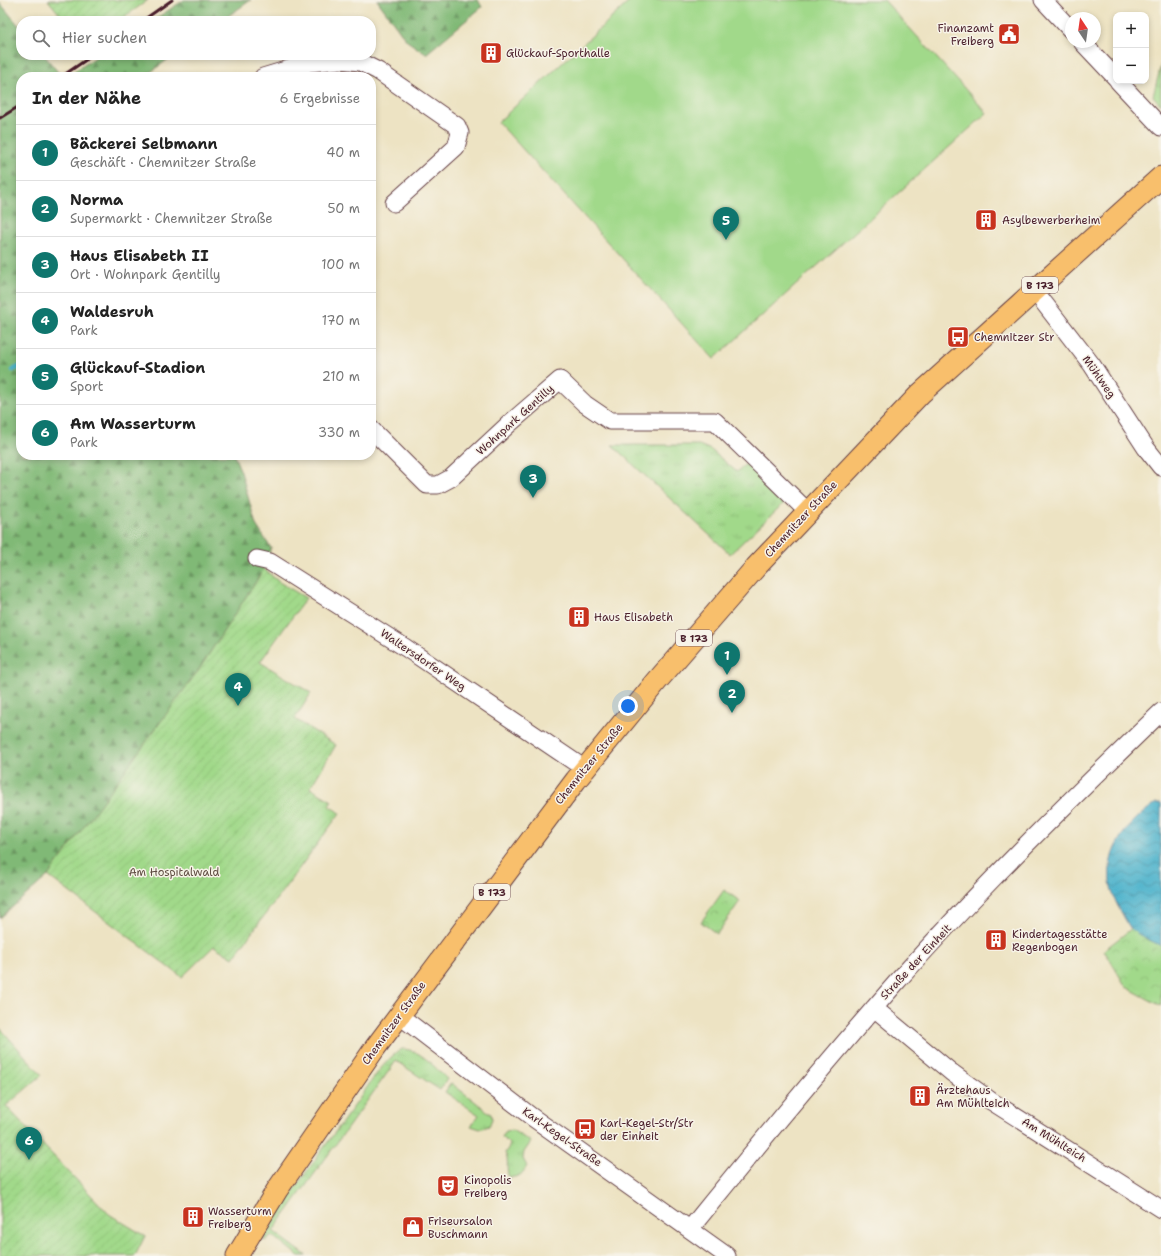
<!DOCTYPE html>
<html lang="de">
<meta charset="utf-8">
<style>
body{margin:0;font-family:"Shantell Sans",sans-serif;background:#f6f6f6;color:#222}
.controls{position:absolute;right:12px;top:12px;display:grid;overflow:hidden;border-radius:8px;box-shadow:0 2px 6px #0003}
.controls button{width:36px;height:36px;display:grid;place-items:center;padding:0;border:0;border-bottom:1px solid #e0e0e0;background:#fff;color:#222;font:20px sans-serif}
.compass{position:absolute;left:1065px;top:12px;width:36px;height:36px;border-radius:50%;background:#fff;box-shadow:0 2px 6px #0003;rotate:347deg}
.you{position:absolute;left:628px;top:706px;width:14px;height:14px;margin:-10px;border:3px solid #fff;border-radius:50%;background:#1a73e8;box-shadow:0 0 0 6px #1a73e833}
.badge{display:grid;place-items:center;width:26px;height:26px;border-radius:50%;background:#0f766e;color:#fff;font-size:13px;font-weight:700}
.pin{position:absolute;translate:-50% -33px;filter:drop-shadow(0 1px 2px #0008)}
.pin::after{content:'';position:absolute;top:21px;width:14px;height:12px;background:inherit;clip-path:polygon(0 0,100% 0,50% 100%)}
.list{margin:0;padding:0;list-style:none}
h2{display:flex;justify-content:space-between;align-items:center;height:52px;margin:0;padding:0 16px;font-size:17px}
h2 small{font-size:13px;font-weight:400;color:#767676}
.list li{display:grid;grid-template-columns:26px 1fr auto;gap:12px;align-items:center;box-sizing:border-box;height:56px;padding:0 16px;border-top:1px solid #e0e0e0}
.list b{display:block;font-size:15px;white-space:nowrap}
.list p{margin:0;font-size:13px;white-space:nowrap;color:#767676}
.list em{font-size:13px;font-style:normal;color:#767676}
.icon{flex:none;width:22px;height:22px;fill:none;stroke:currentColor;stroke-width:2;stroke-linecap:round;stroke-linejoin:round}
.map{position:relative;flex:none;width:1161px;height:1256px;overflow:hidden}
.search{position:absolute;background:#fff;box-shadow:0 2px 6px #0003;left:16px;top:16px;width:360px;height:44px;display:flex;align-items:center;gap:10px;box-sizing:border-box;padding:0 14px;border-radius:16px;color:#767676;font-size:15px}
.panel{position:absolute;background:#fff;box-shadow:0 2px 6px #0003;left:16px;top:72px;width:360px;height:388px;border-radius:16px}
.map>svg:first-child{display:block}
</style>
<div class="map">
<svg width="1161" height="1256" viewBox="0 0 1161 1256">
<defs>
<pattern id="grass-tufts" width="24" height="20" patternUnits="userSpaceOnUse"><rect width="24" height="20" fill="#a1d98a"/><path d="M3 7l-1-3M5 7V3M7 7l1-3M15 17l-1-3M17 17v-4M19 17l1-3" fill="none" stroke="#8cba77"/></pattern>
<pattern id="forest-firs" width="22" height="20" patternUnits="userSpaceOnUse"><rect width="22" height="20" fill="#80b976"/><path d="M5 1l3.5 6h-7zM16 11l3.5 6h-7z" fill="#6b9661"/></pattern>
<pattern id="park-crowns" width="20" height="18" patternUnits="userSpaceOnUse"><rect width="20" height="18" fill="#a1d98a"/><path d="M2 6a3 3 0 1 1 6 0M12 15a3 3 0 1 1 6 0" fill="none" stroke="#8cba77"/></pattern>
<pattern id="garden-furrows" width="10" height="10" patternUnits="userSpaceOnUse"><rect width="10" height="10" fill="#a1d98a"/><path d="M-1 1l2-2M0 10L10 0M9 11l2-2" fill="none" stroke="#8cba77"/></pattern>
<pattern id="water-waves" width="16" height="10" patternUnits="userSpaceOnUse"><rect width="16" height="10" fill="#4db3cc"/><path d="M0 5q4-4 8 0t8 0" fill="none" stroke="#4291a6"/></pattern>
</defs>
<rect width="100%" height="100%" fill="#f7f3e8"/>
<filter id="ink" filterUnits="userSpaceOnUse"><feTurbulence type="fractalNoise" baseFrequency=".025" numOctaves="2"/><feDisplacementMap in="SourceGraphic" scale="8" xChannelSelector="R" yChannelSelector="G"/><feConvolveMatrix kernelMatrix="1 2 1 2 8 2 1 2 1" color-interpolation-filters="sRGB"/></filter>
<filter id="wash" filterUnits="userSpaceOnUse"><feTurbulence type="fractalNoise" baseFrequency=".012" numOctaves="4" result="noise"/><feDisplacementMap in="SourceGraphic" scale="16" xChannelSelector="R" yChannelSelector="G"/><feGaussianBlur stdDeviation="0.9" result="paint"/><feColorMatrix in="noise" values="0 0 0 0 0 0 0 0 0 0 0 0 0 0 0 0 0 1.4 0 .05"/><feComposite in="paint" operator="in"/></filter>
<g filter="url(#wash)">
<rect width="100%" height="100%" fill="#ede3c3"/>
<!-- grass -->
<path fill="url(#grass-tufts)" stroke="#767c5a" d="M1161,65v40l-8,-9z
M612,445h87l12,5 26,22 10,-9 38,39 -55,52z
M402,1049c19,0 33,19 45,30l-7,11 -44,-29 -123,170 34,25h-8l-28,-21 -5,6 -3,-2c27,-47 60,-90 92,-134 12,-17 29,-46 47,-56z
M451,1083l40,31 1,5 -3,7 -9,3 -9,-3 8,-11 -34,-23z
M512,1130l19,12 -7,10 -1,7 4,7c-5,8 -7,12 -18,11 -4,-8 1,-16 -4,-24l5,-8 -8,-8 4,-6z"/>
<!-- forest -->
<path fill="url(#forest-firs)" stroke="#656c50" d="M184,0h67l-30,21h-69z
M377,0h101l4,7 -56,47 -19,-13z
M0,3l21,25v27h23l18,22h-41v378h213l7,17 15,53 15,23 -7,21 -64,99 -64,89 -88,119 -48,42z
M99,55h75l-30,22h-78z"/>
<!-- park -->
<path fill="url(#park-crowns)" stroke="#767c5a" d="M724,890l16,11 -23,33 -16,-12z
M1131,929l30,16v61l-35,-19 -22,-37z"/>
<!-- garden -->
<path fill="url(#garden-furrows)" stroke="#767c5a" d="M48,0h100l-29,21h-54z
M264,569l15,13 27,16 -46,64 51,31 -16,26 41,26 -26,43 22,13 -3,5 11,7 -107,145 -19,-12 -32,31 -134,-101 152,-208z
M0,1028l42,47 -36,31 103,108 36,22 -10,20h-135z"/>
<!-- pitch -->
<path fill="#a1d98a" stroke="#767c5a" d="M631,0h253l103,113 -273,246 -216,-237z"/>
<!-- water -->
<path fill="url(#water-waves)" stroke="#4c697c" d="M1156,803h5v143c-9,-5 -22,-10 -30,-17 -4,-5 -7,-13 -11,-19 -25,-45 -2,-81 36,-107z"/>
<g fill="none" stroke-linecap="round" stroke-linejoin="round">
<!-- stream -->
<path stroke="#4db3cc" stroke-width="4.5" d="M13,370l8,-4"/>
</g>
</g>
<g filter="url(#ink)">
<g fill="none" stroke-linecap="round" stroke-linejoin="round">
<!-- minor casing -->
<g stroke="#623c42" stroke-width="19">
<path id="minor" d="M1043,0l28,30
M1082,42l34,36
M263,77l46,-14 32,-3 19,2 18,9 79,55 3,7 -4,14 -62,56
M1118,81l43,46
M1034,290l58,75 54,83 15,19
M371,429l56,56h11l13,-7 58,-54 51,-44 25,24 25,17h105l92,90
M257,559l13,3 136,86 179,121
M874,1008l77,64 40,29 170,108
M400,1016l132,101 195,139
M690,1229c67,-83 135,-165 205,-245 84,-95 175,-184 266,-272"/>
</g>
<!-- major casing -->
<g stroke="#623c42" stroke-width="23">
<path id="major" d="M237,1256l40,-66 98,-142 201,-268 81,-99 99,-114 164,-173 241,-217"/>
</g>
<!-- minor -->
<use href="#minor" stroke="#fff" stroke-width="17"/>
<!-- major -->
<use href="#major" stroke="#f8bf6c" stroke-width="21"/>
<!-- rail -->
<path stroke="#4a1f2b" stroke-width="3" d="M142,21l30,-21
M61,77l32,-22
M0,118l21,-13"/>
</g>
</g>
<!-- icons -->
<defs>
<g id="civic-square" transform="scale(1.15)"><rect x="-9" y="-9" width="18" height="18" rx="4" fill="#c8321e" stroke="#f7f3e8"/><path d="M-.6-6.5H3V-4.5H.6V-3L4-1V1h2V6H-6V1h2V-1L-.6-3ZM-1.2 2.5V6h2.4V2.5Z" fill="#fff"/></g>
<g id="building-square" transform="scale(1.15)"><rect x="-9" y="-9" width="18" height="18" rx="4" fill="#c8321e" stroke="#f7f3e8"/><path d="M-4-6H4V6H1V3H-1V6H-4ZM-2.5-4.3h1.7v1.8h-1.7ZM.8-4.3h1.7v1.8H.8ZM-2.5-1h1.7V.8h-1.7ZM.8-1h1.7V.8H.8Z" fill="#fff"/></g>
<g id="bus-square" transform="scale(1.15)"><rect x="-9" y="-9" width="18" height="18" rx="4" fill="#c8321e" stroke="#f7f3e8"/><path d="M-5-6H5V4H4V6H2V4H-2V6H-4V4H-5ZM-3.5-4V0h7V-4ZM-3.5 1.2v1.5H-2V1.2ZM2 1.2v1.5H3.5V1.2Z" fill="#fff"/></g>
<g id="theatre-square" transform="scale(1.15)"><rect x="-9" y="-9" width="18" height="18" rx="4" fill="#c8321e" stroke="#f7f3e8"/><path d="M-5-5.5Q0-4 5-5.5V0Q5 5 0 6Q-5 5-5 0ZM-3.3-2.5H-1v1.5H-3.3ZM1-2.5H3.3v1.5H1ZM-2.8 1Q0 5.5 2.8 1Z" fill="#fff"/></g>
<g id="shop-square" transform="scale(1.15)"><rect x="-9" y="-9" width="18" height="18" rx="4" fill="#c8321e" stroke="#f7f3e8"/><path d="M-5-2.5h2.3a2.7 3.5 0 0 1 5.4 0H5L5.5 6h-11ZM-1.5-2.5h3a1.5 2.3 0 0 0-3 0Z" fill="#fff"/></g>
</defs>
<g fill-rule="evenodd">
<use href="#civic-square" x="1009" y="34"/>
<use href="#building-square" x="491" y="53"/>
<use href="#building-square" x="986" y="220"/>
<use href="#bus-square" x="958" y="337"/>
<use href="#building-square" x="579" y="617"/>
<use href="#building-square" x="996" y="940"/>
<use href="#building-square" x="920" y="1096"/>
<use href="#bus-square" x="585" y="1129"/>
<use href="#theatre-square" x="448" y="1186"/>
<use href="#building-square" x="193" y="1217"/>
<use href="#shop-square" x="413" y="1227"/>
</g>
<g text-anchor="middle" dominant-baseline="central" stroke-width="3" stroke-linejoin="round" paint-order="stroke">
<!-- shield labels -->
<g fill="#f7f3e8" stroke="#7e5f64" stroke-width="1">
<rect x="1022" y="277" width="36" height="16" rx="3"/>
<rect x="676" y="630" width="36" height="16" rx="3"/>
<rect x="474" y="884" width="36" height="16" rx="3"/>
</g>
<g font-size="10" font-weight="bold" fill="#4a1f2b">
<text x="1040" y="285">B 173</text>
<text x="694" y="638">B 173</text>
<text x="492" y="892">B 173</text>
</g>
<!-- poi labels -->
<g font-size="11" fill="#4a1f2b" stroke="#f7f3e8" text-anchor="start">
<text x="994" y="28" text-anchor="end">Finanzamt<tspan x="994" dy="13">Freiberg</tspan></text>
<text x="506" y="53">Glückauf-Sporthalle</text>
<text x="1002" y="220">Asylbewerberheim</text>
<text x="974" y="337">Chemnitzer Str</text>
<text x="594" y="617">Haus Elisabeth</text>
<text x="1012" y="934">Kindertagesstätte<tspan x="1012" dy="13">Regenbogen</tspan></text>
<text x="936" y="1090">Ärztehaus<tspan x="936" dy="13">Am Mühlteich</tspan></text>
<text x="600" y="1123">Karl-Kegel-Str/Str<tspan x="600" dy="13">der Einheit</tspan></text>
<text x="464" y="1180">Kinopolis<tspan x="464" dy="13">Freiberg</tspan></text>
<text x="208" y="1211">Wasserturm<tspan x="208" dy="13">Freiberg</tspan></text>
<text x="428" y="1221">Friseursalon<tspan x="428" dy="13">Buschmann</tspan></text>
</g>
<!-- street labels -->
<g font-size="11" fill="#4a1f2b" stroke="#f7f3e8">
<text transform="translate(1099 377) rotate(55)">Mühlweg</text>
<text transform="translate(515 420) rotate(-42)">Wohnpark Gentilly</text>
<text transform="translate(801 519) rotate(-47)">Chemnitzer Straße</text>
<text transform="translate(423 660) rotate(34)">Waltersdorfer Weg</text>
<text transform="translate(589 764) rotate(-51)">Chemnitzer Straße</text>
<text transform="translate(916 962) rotate(-47)">Straße der Einheit</text>
<text transform="translate(394 1023) rotate(-54)">Chemnitzer Straße</text>
<text transform="translate(562 1137) rotate(35)">Karl-Kegel-Straße</text>
<text transform="translate(1054 1140) rotate(32)">Am Mühlteich</text>
</g>
<!-- park labels -->
<g font-size="11" fill="#604e43" stroke="#f7f3e8">
<text x="174" y="872">Am Hospitalwald</text>
</g>
</g>
</svg>
<div class="controls">
<button>+</button>
<button>−</button>
</div>
<svg class="compass" viewBox="-18 -18 36 36"><path d="M0-13l5 13h-10z" fill="#e53935"/><path d="M0 13l5-13h-10z" fill="#767676"/></svg>
<div class="you"></div>
<div class="pin badge" style="left:727px;top:675px">1</div>
<div class="pin badge" style="left:732px;top:713px">2</div>
<div class="pin badge" style="left:533px;top:498px">3</div>
<div class="pin badge" style="left:238px;top:706px">4</div>
<div class="pin badge" style="left:726px;top:240px">5</div>
<div class="pin badge" style="left:29px;top:1160px">6</div>
<div class="search"><svg class="icon" aria-label="search" viewBox="0 0 24 24"><circle cx="10" cy="10" r="6"/><path d="M15 15l6 6"/></svg>Hier suchen</div>
<section class="panel">
<h2>In der Nähe<small>6 Ergebnisse</small></h2>
<ul class="list">
<li><span class="badge">1</span><div><b>Bäckerei Selbmann</b><p>Geschäft · Chemnitzer Straße</p></div><em>40 m</em></li>
<li><span class="badge">2</span><div><b>Norma</b><p>Supermarkt · Chemnitzer Straße</p></div><em>50 m</em></li>
<li><span class="badge">3</span><div><b>Haus Elisabeth II</b><p>Ort · Wohnpark Gentilly</p></div><em>100 m</em></li>
<li><span class="badge">4</span><div><b>Waldesruh</b><p>Park</p></div><em>170 m</em></li>
<li><span class="badge">5</span><div><b>Glückauf-Stadion</b><p>Sport</p></div><em>210 m</em></li>
<li><span class="badge">6</span><div><b>Am Wasserturm</b><p>Park</p></div><em>330 m</em></li>
</ul>
</section>
</div>
